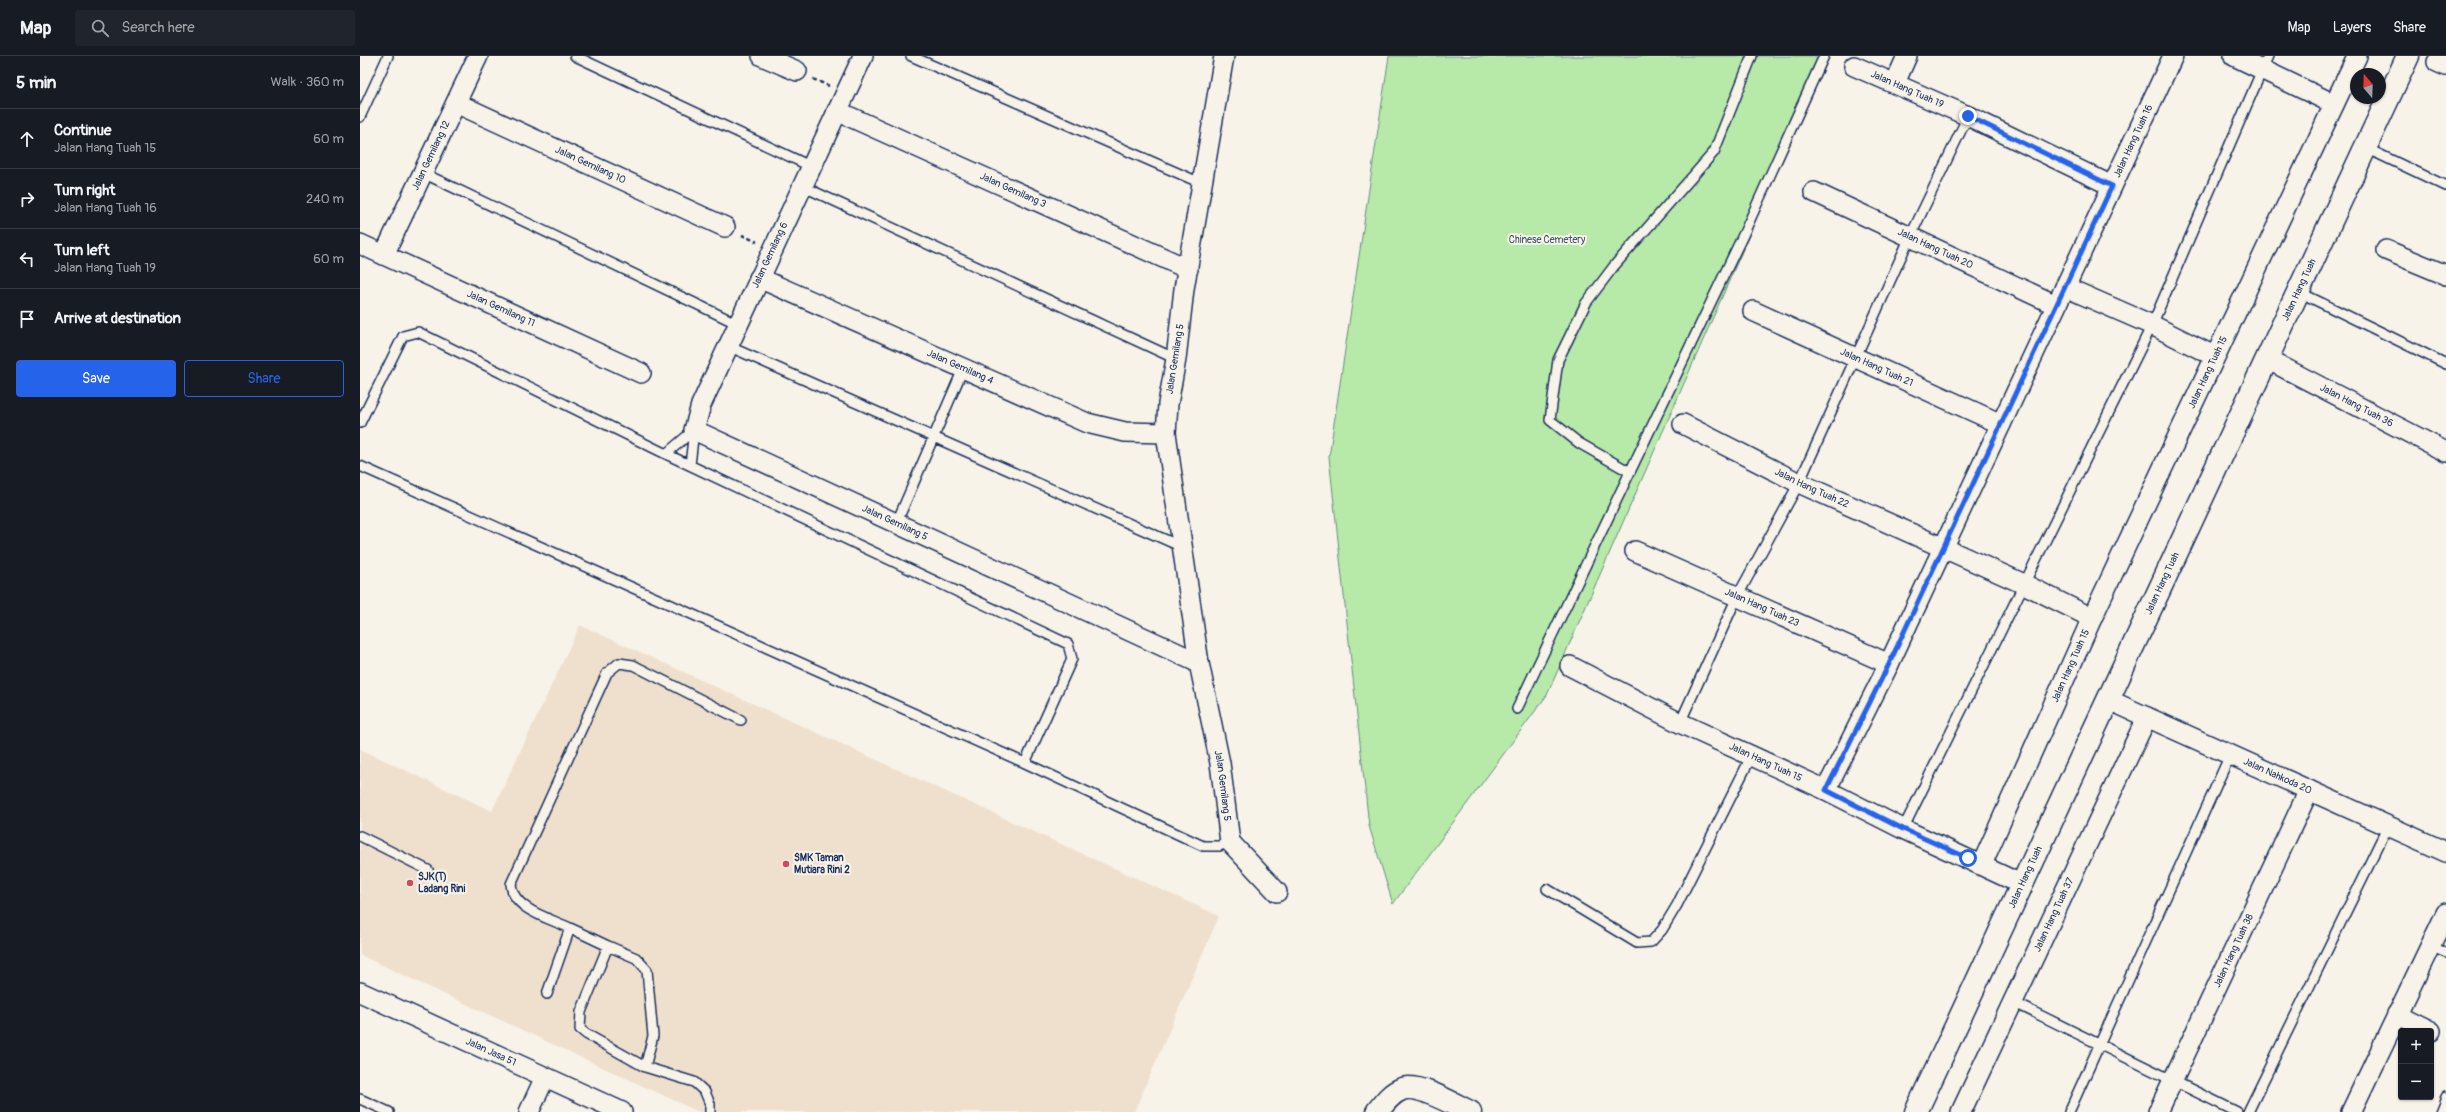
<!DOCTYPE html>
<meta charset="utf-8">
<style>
body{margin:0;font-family:Pangolin,sans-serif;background:#20242c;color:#f1f3f6}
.controls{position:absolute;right:12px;bottom:12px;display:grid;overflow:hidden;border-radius:4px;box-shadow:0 1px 3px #0004}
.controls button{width:36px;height:36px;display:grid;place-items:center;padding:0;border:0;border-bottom:1px solid #363941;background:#171b24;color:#f1f3f6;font:20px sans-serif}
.compass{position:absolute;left:1990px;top:12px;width:36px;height:36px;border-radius:50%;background:#171b24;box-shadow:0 1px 3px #0004;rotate:341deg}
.stop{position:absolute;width:12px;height:12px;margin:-9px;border:3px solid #2563eb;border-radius:50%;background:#fff}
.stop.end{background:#2563eb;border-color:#fff;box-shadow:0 1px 4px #0008}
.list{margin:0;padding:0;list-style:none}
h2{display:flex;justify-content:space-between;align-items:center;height:52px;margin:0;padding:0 16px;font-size:17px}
h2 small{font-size:13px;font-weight:400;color:#9ea1a6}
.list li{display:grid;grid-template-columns:26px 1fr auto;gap:12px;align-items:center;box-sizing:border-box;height:60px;padding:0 16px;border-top:1px solid #363941}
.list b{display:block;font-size:15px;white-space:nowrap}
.list p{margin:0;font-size:13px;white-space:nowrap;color:#9ea1a6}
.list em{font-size:13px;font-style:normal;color:#9ea1a6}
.actions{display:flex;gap:8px;padding:12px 16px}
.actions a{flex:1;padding:9px 0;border:1px solid #2563eb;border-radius:4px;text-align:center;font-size:14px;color:#2563eb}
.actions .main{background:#2563eb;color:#fff}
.icon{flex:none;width:22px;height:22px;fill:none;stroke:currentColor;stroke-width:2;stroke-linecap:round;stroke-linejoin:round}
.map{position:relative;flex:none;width:2086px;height:1056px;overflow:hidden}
header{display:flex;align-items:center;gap:24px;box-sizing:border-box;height:56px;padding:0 20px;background:#171b24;border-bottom:1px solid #363941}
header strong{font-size:19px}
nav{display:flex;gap:22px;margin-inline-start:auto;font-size:14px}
.search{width:280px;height:36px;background:#20242c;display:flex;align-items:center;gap:10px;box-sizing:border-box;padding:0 14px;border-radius:4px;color:#9ea1a6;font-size:15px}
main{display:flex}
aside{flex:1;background:#171b24}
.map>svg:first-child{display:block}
</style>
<header>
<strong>Map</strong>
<div class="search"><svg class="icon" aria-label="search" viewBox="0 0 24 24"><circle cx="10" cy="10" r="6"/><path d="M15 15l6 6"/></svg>Search here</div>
<nav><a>Map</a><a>Layers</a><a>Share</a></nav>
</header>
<main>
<aside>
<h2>5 min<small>Walk · 360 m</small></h2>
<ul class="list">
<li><svg class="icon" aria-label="ahead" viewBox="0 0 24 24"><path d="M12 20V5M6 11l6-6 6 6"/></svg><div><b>Continue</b><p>Jalan Hang Tuah 15</p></div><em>60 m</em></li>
<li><svg class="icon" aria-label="right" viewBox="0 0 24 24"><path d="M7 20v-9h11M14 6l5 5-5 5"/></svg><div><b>Turn right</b><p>Jalan Hang Tuah 16</p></div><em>240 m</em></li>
<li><svg class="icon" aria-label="left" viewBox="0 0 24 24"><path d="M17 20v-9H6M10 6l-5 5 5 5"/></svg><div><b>Turn left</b><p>Jalan Hang Tuah 19</p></div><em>60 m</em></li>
<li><svg class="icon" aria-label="arrive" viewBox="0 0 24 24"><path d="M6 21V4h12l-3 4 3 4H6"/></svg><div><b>Arrive at destination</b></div></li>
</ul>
<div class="actions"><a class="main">Save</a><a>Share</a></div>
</aside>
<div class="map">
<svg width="2086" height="1056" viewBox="0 0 2086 1056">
<rect width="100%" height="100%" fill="#f7f3e8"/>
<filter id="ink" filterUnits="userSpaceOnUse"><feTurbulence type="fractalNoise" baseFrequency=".025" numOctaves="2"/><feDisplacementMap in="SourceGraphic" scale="8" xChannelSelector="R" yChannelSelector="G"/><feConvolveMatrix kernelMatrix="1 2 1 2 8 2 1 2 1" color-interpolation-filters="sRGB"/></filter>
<g filter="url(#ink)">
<!-- built -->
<path fill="#efe0cd" d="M220,569l639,291 -85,196h-435l-339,-157v-206l132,62z"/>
<!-- green -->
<path fill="#b7e9a9" stroke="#698c84" d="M1029,0h439l-281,639 -154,209 -24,-78 -40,-369z"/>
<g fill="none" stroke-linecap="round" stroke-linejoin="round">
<!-- service casing -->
<g stroke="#1b2f5e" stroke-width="12">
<path id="service" d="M215,0l237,111
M551,0l292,128
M0,61l28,-61
M2006,92l80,38
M63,117l315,151
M442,130l374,173
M1939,236l147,72
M368,290l454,201
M0,367l43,-87 15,-4 248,122 402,190 4,15 -47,104
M306,398l28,-24 -4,35
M0,410l665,297 178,83h16l11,-4
M1270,416l-51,-29 -29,-23 8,-60 28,-57 28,-37 100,-114 38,-96
M536,468l67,-155
M1157,653l227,-476 80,-177
M1320,667l57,-126 62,-114 111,-246 58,-121
M1543,773l249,-504 116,-269
M0,780l68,34
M1187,833l90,54 14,-1 11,-12 15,-25 74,-148
M210,872c-21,-10 -57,-18 -59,-44l96,-211 12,-10 14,2 108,55
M248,890l28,12 11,12 6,66 -8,31
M2070,890l16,7
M187,938l23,-66 38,18 -27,66 -1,17 6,5 59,33 49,15 11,10 5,12v8
M1653,946l224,110
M0,1043l29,13
M1709,1056l161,-357
M1888,1056l140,-286
M2080,1056l6,-15"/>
</g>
<!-- minor casing -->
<g stroke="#1b2f5e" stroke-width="22">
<g id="minor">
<path d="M402,0l35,15"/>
<path id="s1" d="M503,0l-162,349 -7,25 505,233"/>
<path id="s2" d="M864,0l-40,233 -8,70 -8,45 -2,29 33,230 21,100 10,79 47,50"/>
<path d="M1874,0l100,48"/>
<path d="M2077,6l9,4"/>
<path id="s3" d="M1494,10l114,50 144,70"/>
<path d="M1535,27l12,-27"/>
<path id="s4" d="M96,47l269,124"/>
<path id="s5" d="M477,55l351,158"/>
<path id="s6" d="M1454,136l242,113"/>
<path id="s7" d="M0,188l281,129"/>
<path d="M2026,194l60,25"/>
<path id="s8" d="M24,199l94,-199"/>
<path id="s9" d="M399,222l328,145 38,9 41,1"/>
<path d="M1705,231l87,38 62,31"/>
<path id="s10" d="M1393,255l248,113"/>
<path id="s11" d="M1907,303l179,93"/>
<path id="s12" d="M1323,368l116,59 225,101 68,34"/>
<path id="s13" d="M1275,495l254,113"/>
<path id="s14" d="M1210,610l110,57 146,67 77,39 120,56"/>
<path id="s15" d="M1749,644l337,152"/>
<path id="s16" d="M1466,734l63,-126 284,-608"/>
<path id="s17" d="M1622,808l110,-246 265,-562"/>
<path id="s18" d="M0,936l262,120"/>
<path d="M2037,958l34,17"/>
<path d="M169,1056l16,-35"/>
<path id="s19" d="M1601,1056l186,-395"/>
<path id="s20" d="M1798,1056l151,-322"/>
<path d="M1991,1056l95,-199"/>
</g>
</g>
<!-- tertiary casing -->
<g stroke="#1b2f5e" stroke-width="25">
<g id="tertiary">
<path d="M1017,1056c7,-9 14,-19 25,-23 16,-6 53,16 68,23"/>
<path id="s21" d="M1556,1056l492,-1056"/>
</g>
</g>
<!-- path -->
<path stroke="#1b2f5e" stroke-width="2.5" stroke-dasharray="4 3" stroke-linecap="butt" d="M453,23l16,7
M382,179l15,7"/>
<!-- service -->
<use href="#service" stroke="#f7f3e8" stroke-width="9"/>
<!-- minor -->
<use href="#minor" stroke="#f7f3e8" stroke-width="19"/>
<!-- tertiary -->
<use href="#tertiary" stroke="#f7f3e8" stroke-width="22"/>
</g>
</g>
<g fill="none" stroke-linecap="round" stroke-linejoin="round" filter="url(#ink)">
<!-- route -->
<path stroke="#2563eb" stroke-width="5" d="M1608,802l-65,-29 -77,-39 63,-126 223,-478 -144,-70"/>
</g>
<!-- markers -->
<g fill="#d1495b" stroke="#f7f3e8" stroke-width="1.5">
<circle cx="426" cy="808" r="4"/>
<circle cx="50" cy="827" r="4"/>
</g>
<g text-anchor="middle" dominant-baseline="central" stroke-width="4" stroke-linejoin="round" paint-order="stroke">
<!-- street labels -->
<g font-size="10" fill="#1b2f5e" stroke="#f7f3e8">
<text stroke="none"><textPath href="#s3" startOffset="58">Jalan Hang Tuah 19</textPath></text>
<text stroke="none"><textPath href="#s16" startOffset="718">Jalan Hang Tuah 16</textPath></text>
<text stroke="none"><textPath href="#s8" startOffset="110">Jalan Gemilang 12</textPath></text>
<text stroke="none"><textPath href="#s4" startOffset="148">Jalan Gemilang 10</textPath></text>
<text stroke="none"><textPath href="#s5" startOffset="193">Jalan Gemilang 3</textPath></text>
<text stroke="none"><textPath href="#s6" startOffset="134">Jalan Hang Tuah 20</textPath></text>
<text transform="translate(410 199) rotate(-65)">Jalan Gemilang 6</text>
<text stroke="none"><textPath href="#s21" startOffset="907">Jalan Hang Tuah</textPath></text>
<text stroke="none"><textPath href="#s7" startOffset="155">Jalan Gemilang 11</textPath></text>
<text transform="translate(815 303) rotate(-81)">Jalan Gemilang 5</text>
<text stroke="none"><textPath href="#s9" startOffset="220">Jalan Gemilang 4</textPath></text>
<text stroke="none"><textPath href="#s10" startOffset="136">Jalan Hang Tuah 21</textPath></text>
<text stroke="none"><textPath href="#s17" startOffset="541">Jalan Hang Tuah 15</textPath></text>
<text stroke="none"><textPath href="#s11" startOffset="101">Jalan Hang Tuah 36</textPath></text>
<text stroke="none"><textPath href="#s12" startOffset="144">Jalan Hang Tuah 22</textPath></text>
<text stroke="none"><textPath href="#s1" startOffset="632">Jalan Gemilang 5</textPath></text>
<text stroke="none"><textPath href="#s21" startOffset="583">Jalan Hang Tuah</textPath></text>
<text stroke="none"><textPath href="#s13" startOffset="139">Jalan Hang Tuah 23</textPath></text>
<text stroke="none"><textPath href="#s17" startOffset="217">Jalan Hang Tuah 15</textPath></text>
<text stroke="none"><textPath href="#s14" startOffset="218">Jalan Hang Tuah 15</textPath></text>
<text stroke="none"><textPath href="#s15" startOffset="185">Jalan Nahkoda 20</textPath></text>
<text stroke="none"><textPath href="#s2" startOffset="739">Jalan Gemilang 5</textPath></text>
<text stroke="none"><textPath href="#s21" startOffset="259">Jalan Hang Tuah</textPath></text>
<text stroke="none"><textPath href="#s19" startOffset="218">Jalan Hang Tuah 37</textPath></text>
<text stroke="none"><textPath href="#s20" startOffset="178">Jalan Hang Tuah 38</textPath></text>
<text stroke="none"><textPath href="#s18" startOffset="144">Jalan Jasa 51</textPath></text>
</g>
<!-- park labels -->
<g font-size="10" fill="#3a546d" stroke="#f7f3e8">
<text x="1187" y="184">Chinese Cemetery</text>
</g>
<!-- poi labels -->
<g font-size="10" font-weight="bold" fill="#1b2f5e" stroke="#f7f3e8" text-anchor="start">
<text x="434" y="802">SMK Taman<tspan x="434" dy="12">Mutiara Rini 2</tspan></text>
<text x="58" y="821">SJK(T)<tspan x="58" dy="12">Ladang Rini</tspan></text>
</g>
</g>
</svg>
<div class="controls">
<button>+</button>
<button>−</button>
</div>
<svg class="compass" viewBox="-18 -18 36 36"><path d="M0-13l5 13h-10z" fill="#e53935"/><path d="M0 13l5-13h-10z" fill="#9ea1a6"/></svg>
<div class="stop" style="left:1608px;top:802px"></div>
<div class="stop end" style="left:1608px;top:60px"></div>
</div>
</main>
